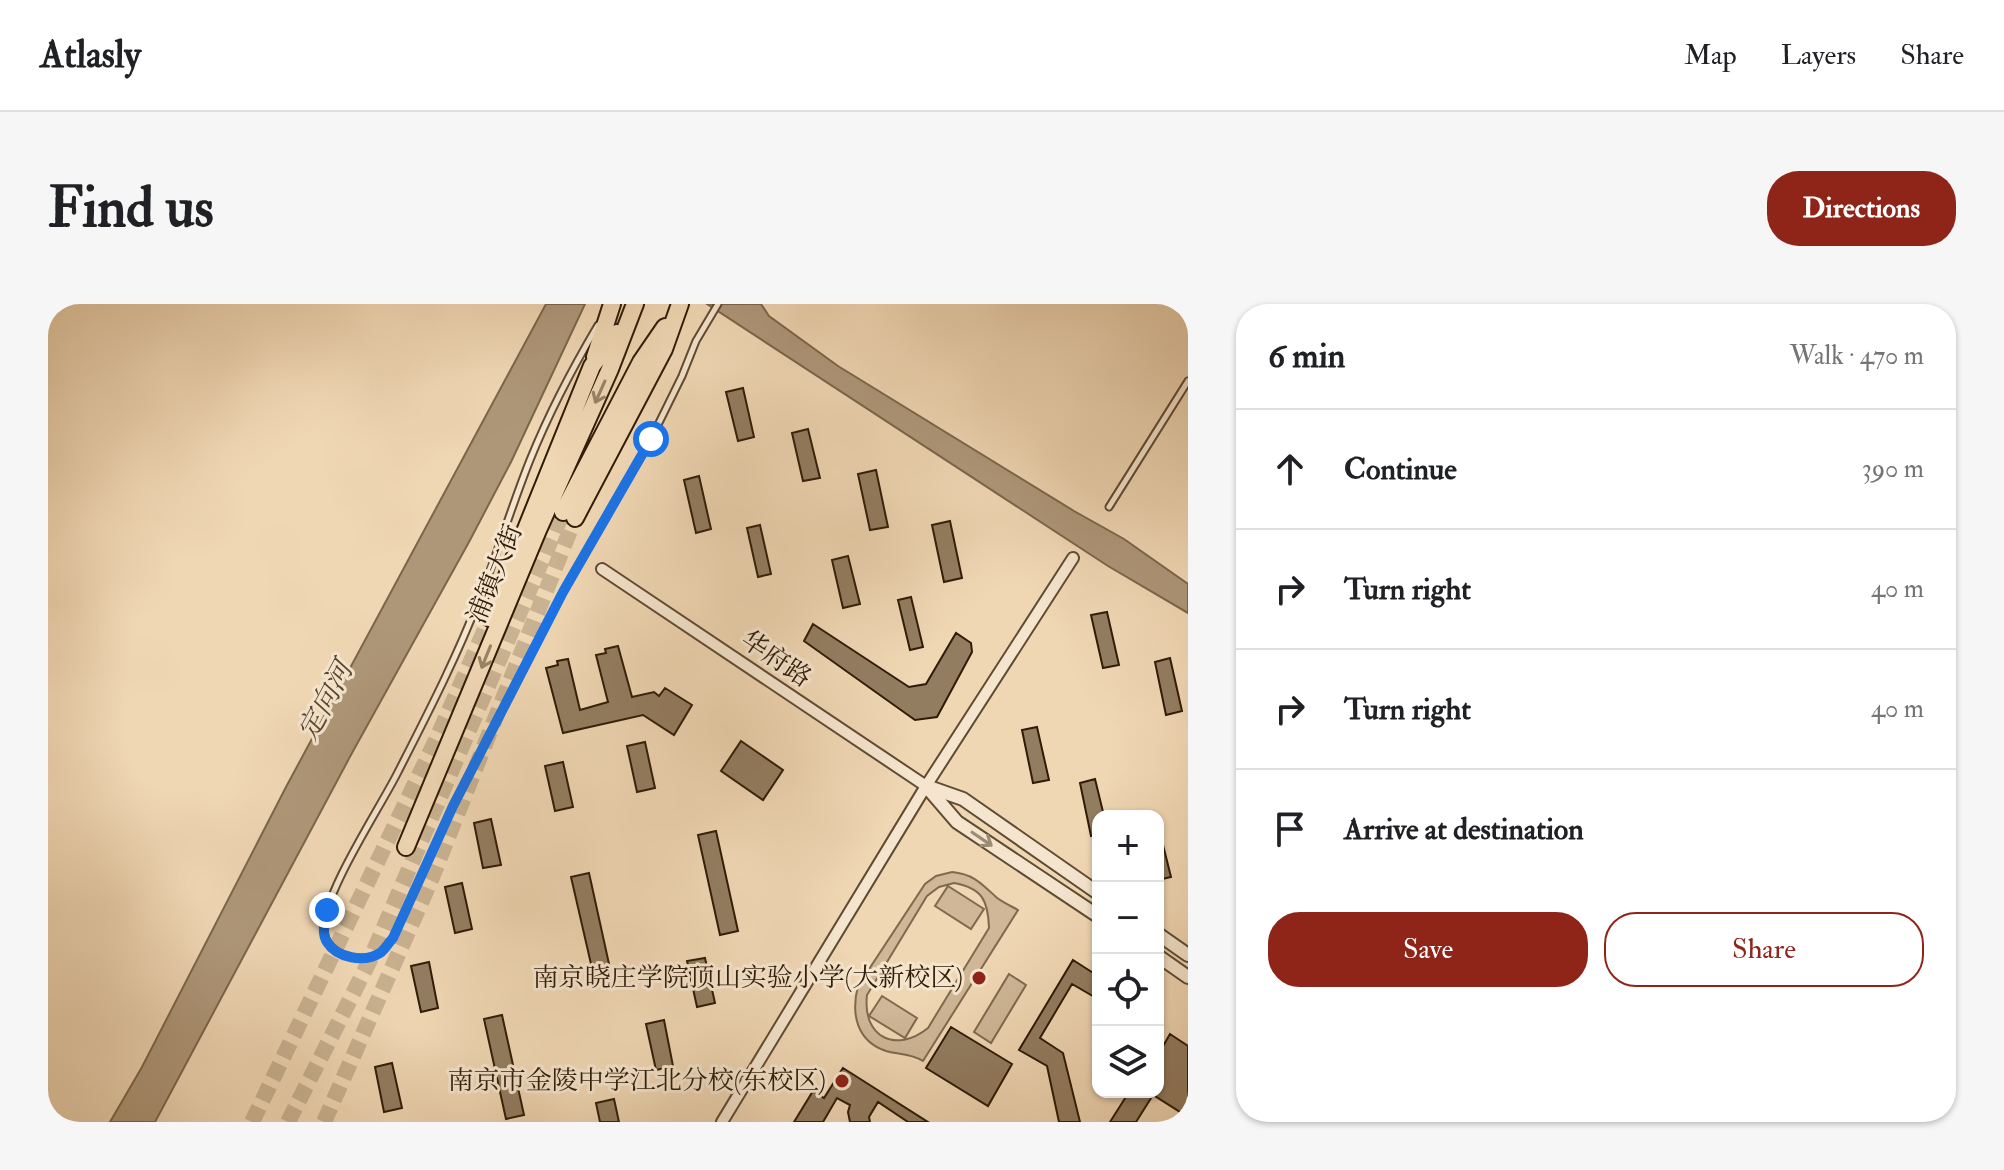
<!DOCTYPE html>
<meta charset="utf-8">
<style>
body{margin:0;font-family:"IM FELL Double Pica","Noto Serif SC",serif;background:#f6f6f6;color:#202124}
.controls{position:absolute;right:24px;bottom:24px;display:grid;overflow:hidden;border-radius:16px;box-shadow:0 2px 6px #0004}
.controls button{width:72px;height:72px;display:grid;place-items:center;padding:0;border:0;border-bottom:2px solid #e0e0e0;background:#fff;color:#202124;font:40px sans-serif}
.stop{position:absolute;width:24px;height:24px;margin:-18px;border:6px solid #1a73e8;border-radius:50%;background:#fff}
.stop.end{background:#1a73e8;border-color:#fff;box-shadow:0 2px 8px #0008}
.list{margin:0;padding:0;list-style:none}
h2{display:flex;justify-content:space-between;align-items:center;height:104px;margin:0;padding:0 32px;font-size:34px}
h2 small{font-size:26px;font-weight:400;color:#757577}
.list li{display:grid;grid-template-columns:52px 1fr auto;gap:24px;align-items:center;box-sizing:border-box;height:120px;padding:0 32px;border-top:2px solid #e0e0e0}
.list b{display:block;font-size:30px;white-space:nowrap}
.list em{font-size:26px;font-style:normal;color:#757577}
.actions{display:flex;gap:16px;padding:24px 32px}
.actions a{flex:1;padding:18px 0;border:2px solid #8f2418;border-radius:32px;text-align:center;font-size:28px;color:#8f2418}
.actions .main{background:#8f2418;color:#fff}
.icon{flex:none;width:44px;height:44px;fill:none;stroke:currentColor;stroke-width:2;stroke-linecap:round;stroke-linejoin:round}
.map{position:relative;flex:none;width:1140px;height:818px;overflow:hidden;border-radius:32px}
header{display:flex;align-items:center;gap:48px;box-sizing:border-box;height:112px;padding:0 40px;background:#fff;border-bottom:2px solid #e0e0e0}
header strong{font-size:38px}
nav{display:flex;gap:44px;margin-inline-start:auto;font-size:28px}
.intro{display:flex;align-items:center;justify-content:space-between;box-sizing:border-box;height:192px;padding:0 48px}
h1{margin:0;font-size:56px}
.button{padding:20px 36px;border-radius:32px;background:#8f2418;color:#fff;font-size:28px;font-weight:700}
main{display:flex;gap:48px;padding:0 48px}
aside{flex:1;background:#fff;border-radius:32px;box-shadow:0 2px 6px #0004}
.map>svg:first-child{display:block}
</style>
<header>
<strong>Atlasly</strong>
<nav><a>Map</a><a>Layers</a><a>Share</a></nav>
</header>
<div class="intro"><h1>Find us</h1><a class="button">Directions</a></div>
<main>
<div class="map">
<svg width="1140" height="818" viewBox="0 0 1140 818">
<rect width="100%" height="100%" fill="#f0d7b4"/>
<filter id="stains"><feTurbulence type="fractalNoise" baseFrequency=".0025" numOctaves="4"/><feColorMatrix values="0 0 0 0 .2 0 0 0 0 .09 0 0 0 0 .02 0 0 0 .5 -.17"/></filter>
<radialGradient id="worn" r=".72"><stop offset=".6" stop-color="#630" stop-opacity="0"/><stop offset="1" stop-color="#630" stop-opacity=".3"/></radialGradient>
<!-- green -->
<path fill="#cfb797" stroke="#7f6a4f" stroke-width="2" fill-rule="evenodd" d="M904,568c21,2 29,11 44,25 6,5 15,9 22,13l-95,151c-13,-8 -23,-6 -37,-10 -30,-10 -35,-38 -28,-65l67,-102 11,-8zM906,579c28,5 34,17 35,45l-61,100c-32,26 -66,9 -61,-33l60,-99 12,-9z
M900,582l36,23 -13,20 -36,-23z
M961,670l17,11 -35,58 -17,-11z
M834,692l35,22 -12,20 -36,-22z"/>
<!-- water -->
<path fill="#ae9779" stroke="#7b664b" stroke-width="2" d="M498,0h39l-74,158 -42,80 -117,211 -197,369h-45l32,-55 144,-280z
M659,0h54l8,12 69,50 236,145 50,28 64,45v29l-80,-47z"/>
<!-- building -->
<path fill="#937d61" stroke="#2f1c07" stroke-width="2" d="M695,84l11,49 -16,4 -12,-49z
M760,125l12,49 -17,3 -11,-48z
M828,166l12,57 -18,3 -12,-56z
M651,172l12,53 -15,4 -12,-53z
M902,217l12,57 -18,4 -12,-57z
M712,221l11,49 -13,3 -11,-49z
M800,252l12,48 -17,4 -11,-48z
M863,293l12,50 -13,3 -12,-50z
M1059,308l12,53 -16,3 -12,-53z
M765,320l96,63 17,-3 30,-51 15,10 1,9 -35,65 -22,3 -111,-79z
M570,342l14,51 22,-5 5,4 6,-8 27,17 -18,30 -31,-20 -80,18 -17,-65 12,-3 -1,-4 11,-2 12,51 28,-8 -12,-47 10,-2 -1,-4z
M1122,354l12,53 -16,4 -11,-53z
M989,423l12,53 -16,3 -11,-53z
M693,437l42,29 -20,30 -42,-29z
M597,438l10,46 -18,4 -10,-46z
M515,458l10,45 -18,4 -10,-45z
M1047,475l9,37h-6v18l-7,2 -11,-53z
M443,515l10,46 -18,3 -9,-45z
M668,527l22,100 -18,4 -22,-100z
M1110,533h3l10,40 -13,3z
M541,569l22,100 -17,4 -23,-100z
M414,579l10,46 -17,4 -10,-46z
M657,654l10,45 -18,4 -10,-46z
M1025,656l25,16v23l-26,-15 -32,54 23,15 17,69h-21l-12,-56 -28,-16z
M381,658l9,46 -17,4 -10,-46z
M454,711l22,100 -18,4 -22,-100z
M616,716l9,46 -17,4 -10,-46z
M903,723l61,37 -24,42 -62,-38z
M1122,730l18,12v71l-35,-22 -17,27h-26l19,-30h29v-37z
M344,759l10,45 -18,4 -9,-45z
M795,764l85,54h-20l-30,-20 -9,15 1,5h-20l-2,-10 2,-7 -13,-7 -14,24h-29l19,-31 11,7z
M566,795l5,23h-19l-4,-19z"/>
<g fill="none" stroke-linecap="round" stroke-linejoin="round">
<!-- trunk-tunnel -->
<path stroke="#c9b291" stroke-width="16" stroke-dasharray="16 8" stroke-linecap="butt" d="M204,818l185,-384 53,-120
M240,818l81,-160 194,-450
M276,818l107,-242 144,-362"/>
<!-- service casing -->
<g stroke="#5f4b32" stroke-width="9">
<path id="service" d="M550,21c-26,44 -49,88 -68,135 -18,45 -32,92 -50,137 -23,60 -53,118 -82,175 -18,36 -76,123 -74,158 1,25 38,36 57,22 4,-4 8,-10 12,-14l60,-132 110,-214 88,-153 31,-63 14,-35 22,-37
M1061,203l79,-126"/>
</g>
<!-- minor casing -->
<g stroke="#5f4b32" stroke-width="14">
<path id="minor" d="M554,265l324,217
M674,818l204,-336 147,-228"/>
</g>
<!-- tertiary casing -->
<g stroke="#5f4b32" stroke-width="16">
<path id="tertiary" d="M878,482l31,36 141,94
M881,483l34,12 135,94
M1110,630l30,21
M1110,652l30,21"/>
</g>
<!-- trunk casing -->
<g stroke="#2f1c07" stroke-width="20">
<path id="trunk" d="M547,53l17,-53
M515,208l78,-150 24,-35
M527,214l89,-169 16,-45
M442,314l102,-252 25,-33
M358,543l132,-317 72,-161 25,-65"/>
</g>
<!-- service -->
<use href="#service" stroke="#f5e5ce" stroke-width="5"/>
<!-- minor -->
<use href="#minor" stroke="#f5e5ce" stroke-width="10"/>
<!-- tertiary -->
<use href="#tertiary" stroke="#f5e5ce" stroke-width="12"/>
<!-- trunk -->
<use href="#trunk" stroke="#f0d7b4" stroke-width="16"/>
</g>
<!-- one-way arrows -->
<defs><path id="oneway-shaft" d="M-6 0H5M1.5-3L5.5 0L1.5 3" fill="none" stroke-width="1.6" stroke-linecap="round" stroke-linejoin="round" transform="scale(2)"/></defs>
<g stroke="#998366">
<use href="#oneway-shaft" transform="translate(552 88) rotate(114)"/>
<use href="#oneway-shaft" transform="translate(438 353) rotate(112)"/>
</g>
<use stroke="#9c8b74" href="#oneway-shaft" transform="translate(934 535) rotate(34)"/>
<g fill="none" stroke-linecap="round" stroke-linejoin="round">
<!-- route -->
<path stroke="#1a73e8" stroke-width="10" d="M279,606c-2,9 -6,23 0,32 10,16 37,21 53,11 5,-3 9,-11 13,-15l60,-132 110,-214 88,-153"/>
</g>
<!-- markers -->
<g fill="#8f2418" stroke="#f5e5ce" stroke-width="3">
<circle cx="931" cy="674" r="8"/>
<circle cx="794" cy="777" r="8"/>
</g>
<g text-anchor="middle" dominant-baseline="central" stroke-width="6" stroke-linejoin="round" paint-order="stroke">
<!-- street labels -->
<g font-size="26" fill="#2f1c07" stroke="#f5e5ce">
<text transform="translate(447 270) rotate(-68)">浦镇大街</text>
<text transform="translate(728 355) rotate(34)">华府路</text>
</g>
<!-- poi labels -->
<g font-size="26" fill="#2f1c07" stroke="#f5e5ce" text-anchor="end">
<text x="915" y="674">南京晓庄学院顶山实验小学(大新校区)</text>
<text x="778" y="777">南京市金陵中学江北分校(东校区)</text>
</g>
<!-- water labels -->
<g font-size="28" font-style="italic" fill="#5b472f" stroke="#f5e5ce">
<text transform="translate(278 397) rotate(-62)">定向河</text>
</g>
</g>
<rect width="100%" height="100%" filter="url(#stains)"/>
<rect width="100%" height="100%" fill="url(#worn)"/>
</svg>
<div class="controls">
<button>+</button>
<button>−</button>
<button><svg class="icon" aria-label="locate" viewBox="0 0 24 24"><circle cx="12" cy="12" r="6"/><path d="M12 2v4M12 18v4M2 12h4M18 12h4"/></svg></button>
<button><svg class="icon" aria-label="layers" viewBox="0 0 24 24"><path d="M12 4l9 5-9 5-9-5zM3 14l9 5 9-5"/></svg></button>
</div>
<div class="stop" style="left:603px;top:135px"></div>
<div class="stop end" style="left:279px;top:606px"></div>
</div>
<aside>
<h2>6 min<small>Walk · 470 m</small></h2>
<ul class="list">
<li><svg class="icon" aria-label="ahead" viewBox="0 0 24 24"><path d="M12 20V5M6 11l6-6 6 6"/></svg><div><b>Continue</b></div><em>390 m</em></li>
<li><svg class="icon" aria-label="right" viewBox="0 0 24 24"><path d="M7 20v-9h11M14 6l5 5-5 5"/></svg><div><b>Turn right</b></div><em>40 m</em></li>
<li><svg class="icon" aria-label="right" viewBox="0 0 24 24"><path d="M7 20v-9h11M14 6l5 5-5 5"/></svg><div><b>Turn right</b></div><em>40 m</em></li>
<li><svg class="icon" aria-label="arrive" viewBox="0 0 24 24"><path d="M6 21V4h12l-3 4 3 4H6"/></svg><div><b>Arrive at destination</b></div></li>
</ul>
<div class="actions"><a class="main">Save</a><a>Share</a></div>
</aside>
</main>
